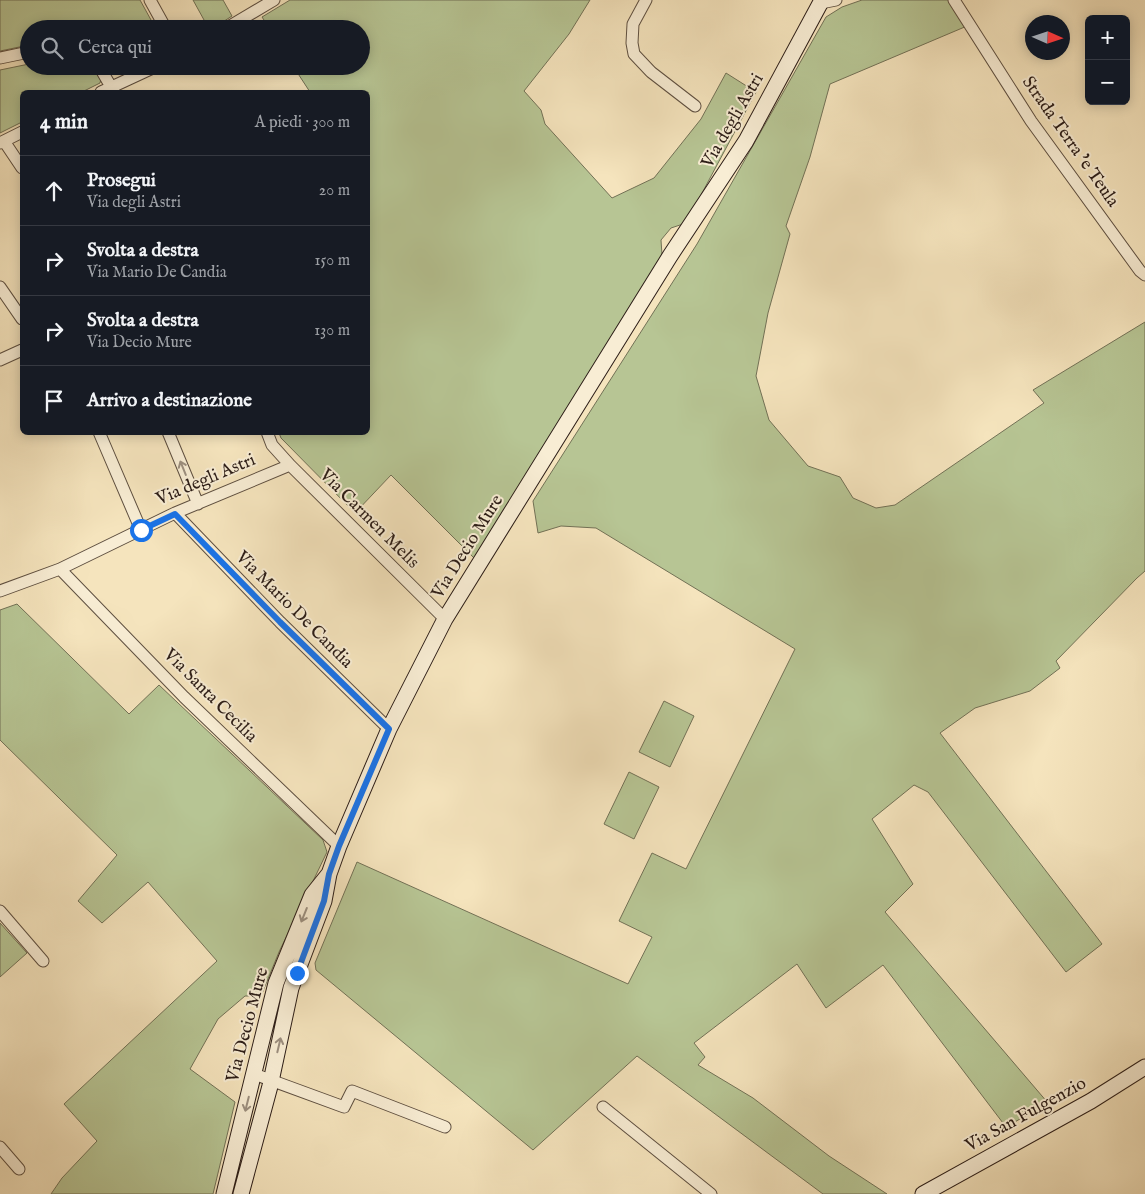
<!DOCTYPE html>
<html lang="it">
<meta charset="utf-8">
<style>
body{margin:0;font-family:"IM FELL English",serif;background:#20242c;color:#f1f3f6}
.controls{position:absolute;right:15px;top:15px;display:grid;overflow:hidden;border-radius:8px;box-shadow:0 2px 12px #0003}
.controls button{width:45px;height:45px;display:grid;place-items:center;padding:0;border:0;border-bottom:1px solid #363941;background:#171b24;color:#f1f3f6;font:25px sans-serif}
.compass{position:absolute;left:1025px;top:15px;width:45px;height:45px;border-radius:50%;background:#171b24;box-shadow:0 2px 12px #0003;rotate:93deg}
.stop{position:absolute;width:15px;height:15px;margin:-11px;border:4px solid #1a73e8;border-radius:50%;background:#fff}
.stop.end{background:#1a73e8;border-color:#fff;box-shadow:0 1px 5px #0008}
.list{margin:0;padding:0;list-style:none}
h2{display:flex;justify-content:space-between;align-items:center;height:65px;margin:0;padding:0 20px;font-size:21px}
h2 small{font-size:16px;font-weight:400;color:#9ea1a6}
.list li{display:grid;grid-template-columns:32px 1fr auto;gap:15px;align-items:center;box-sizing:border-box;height:70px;padding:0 20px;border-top:1px solid #363941}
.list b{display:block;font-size:19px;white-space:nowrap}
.list p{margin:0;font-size:16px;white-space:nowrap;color:#9ea1a6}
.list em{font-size:16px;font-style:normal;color:#9ea1a6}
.icon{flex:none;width:28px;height:28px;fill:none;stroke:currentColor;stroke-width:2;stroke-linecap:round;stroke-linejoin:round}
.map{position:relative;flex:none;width:1145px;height:1194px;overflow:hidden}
.search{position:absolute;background:#171b24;box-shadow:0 2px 12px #0003;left:20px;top:20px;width:350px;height:55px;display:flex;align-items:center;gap:12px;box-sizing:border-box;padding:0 18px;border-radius:28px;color:#9ea1a6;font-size:19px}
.panel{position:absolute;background:#171b24;box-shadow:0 2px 12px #0003;left:20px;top:90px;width:350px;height:345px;border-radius:8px}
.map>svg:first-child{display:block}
</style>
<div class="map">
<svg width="1145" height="1194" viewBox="0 0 1145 1194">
<rect width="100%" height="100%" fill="#f5e4bd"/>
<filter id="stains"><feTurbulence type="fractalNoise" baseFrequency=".004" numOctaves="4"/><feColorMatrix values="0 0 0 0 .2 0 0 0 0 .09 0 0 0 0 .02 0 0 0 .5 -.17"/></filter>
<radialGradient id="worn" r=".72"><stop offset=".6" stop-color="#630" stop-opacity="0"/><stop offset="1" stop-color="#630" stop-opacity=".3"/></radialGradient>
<!-- green -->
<path fill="#b7c594" stroke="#727156" d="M0,0h140l16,29h-127v16l-29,6z
M193,0h30l9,16 -20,13h-3z
M290,0h300l-21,34 -45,57 17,19 4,14 67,74 42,-20 47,-59 25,-46 30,19 -70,131 -15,5 -10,12 1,15 -172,280 -16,23 -83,-83 -36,38 -74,-75 -2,-5 89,-1v-340h-58l-17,-26h68v-37h-91l-8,-12z
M862,0h87l18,26 -137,58 -20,73 -24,69 4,8 -22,79 -12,63 13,44 39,46 32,11 13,21 23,10 19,-3 149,-102 -11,-13 112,-68v249l-8,7 -81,83 4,7 -30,23 -55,17 -35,25 162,211 -36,28 -138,-180 -14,-7 -42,34 41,65 -28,28 163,191 -42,24 -123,-162 -57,43 -29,-44 -103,79 11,14 -7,8 55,33 76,58 58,38h-64l-186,-138 -104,94 -217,-180 -1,-7 42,-101 271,122 24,-47 -33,-16 33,-68 34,16 109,-220 -199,-121 -35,-2 -23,7 -5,-32 164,-257 129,-227 16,-10z
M29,64v2h59l13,13 -1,4 -18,9h-60v30l-22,11v-63z
M17,604l112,110 30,-29 164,155 4,12 -48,100 -18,44h-16l-27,23 -28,50 45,33 -22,92h-162l11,-16 35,-37 -33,-37 153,-143 -69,-79 -46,41 -24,-22 39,-46 -117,-115v-130z
M664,701l30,15 -24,51 -31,-15z
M629,772l30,15 -25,52 -30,-15z
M0,923l27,30 -27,24z"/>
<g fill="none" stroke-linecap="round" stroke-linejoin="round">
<!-- street casing -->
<g stroke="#5e4f40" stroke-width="13">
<path id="street" d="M150,0l16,29
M646,0l-13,24 -1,19 2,11 17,18 44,34
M954,0l77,121 109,150 5,4
M821,3l15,-3
M225,29l49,-29
M0,58l29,-6
M99,66l15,26
M101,92l56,-26
M4,141l18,27
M0,143l22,-11
M0,287l22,32
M0,360l22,-10
M99,432l42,98
M168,432l30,72
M267,432l5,13 18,20 155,154
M175,513l105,109 109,107
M60,569l124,128 155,149
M0,591l60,-22 115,-56 115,-48
M0,911l43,50
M254,1074l90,33 8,-16 93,36
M603,1107l108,87
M0,1147l19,22"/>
</g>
<!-- secondary casing -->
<g stroke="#2c1d17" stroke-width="17">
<path id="secondary" d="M224,1194l52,-211 36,-88 16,-20
M241,1194l29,-108 21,-98 33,-87 5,-27 10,-28 50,-117 56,-110 225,-363 76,-115 76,-141
M923,1194l168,-93 54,-34"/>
</g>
<!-- street -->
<use href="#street" stroke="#f8edd4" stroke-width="11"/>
<!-- secondary -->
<use href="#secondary" stroke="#f8edd4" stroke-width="15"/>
</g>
<!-- one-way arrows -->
<defs><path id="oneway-shaft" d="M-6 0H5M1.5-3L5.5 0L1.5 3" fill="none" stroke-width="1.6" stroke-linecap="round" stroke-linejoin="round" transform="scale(1.25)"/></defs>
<g stroke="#9c8f7f">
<use href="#oneway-shaft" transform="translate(183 468) rotate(-112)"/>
<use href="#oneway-shaft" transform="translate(304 915) rotate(112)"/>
<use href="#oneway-shaft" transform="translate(279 1045) rotate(-77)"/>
<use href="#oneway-shaft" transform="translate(247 1104) rotate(104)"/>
</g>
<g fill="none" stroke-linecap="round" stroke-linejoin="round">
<!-- route -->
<path stroke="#1a73e8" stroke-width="6" d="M141,530l34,-16 105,108 109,107 -50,117 -10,28 -5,27 -27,72"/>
</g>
<g text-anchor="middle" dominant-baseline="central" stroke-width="4" stroke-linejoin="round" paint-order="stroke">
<!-- street labels -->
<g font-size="18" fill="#2c1d17" stroke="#f8edd4">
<text transform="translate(733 121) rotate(-60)">Via degli Astri</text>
<text transform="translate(1070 142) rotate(55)">Strada Terra 'e Teula</text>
<text transform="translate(206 480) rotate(-23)">Via degli Astri</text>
<text transform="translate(369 519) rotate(45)">Via Carmen Melis</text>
<text transform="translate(468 547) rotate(-58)">Via Decio Mure</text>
<text transform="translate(294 610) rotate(45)">Via Mario De Candia</text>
<text transform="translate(210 696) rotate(45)">Via Santa Cecilia</text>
<text transform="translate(248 1025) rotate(-75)">Via Decio Mure</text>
<text transform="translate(1026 1115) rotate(-29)">Via San Fulgenzio</text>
</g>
</g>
<rect width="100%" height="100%" filter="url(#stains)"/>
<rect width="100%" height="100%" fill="url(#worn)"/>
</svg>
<div class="controls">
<button>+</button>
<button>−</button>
</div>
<svg class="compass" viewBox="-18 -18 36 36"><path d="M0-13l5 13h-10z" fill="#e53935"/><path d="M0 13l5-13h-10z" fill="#9ea1a6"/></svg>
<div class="stop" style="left:141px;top:530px"></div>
<div class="stop end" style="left:297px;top:973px"></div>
<div class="search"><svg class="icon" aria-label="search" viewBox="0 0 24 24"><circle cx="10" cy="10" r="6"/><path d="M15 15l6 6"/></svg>Cerca qui</div>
<section class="panel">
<h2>4 min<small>A piedi · 300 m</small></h2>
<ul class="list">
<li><svg class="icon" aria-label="ahead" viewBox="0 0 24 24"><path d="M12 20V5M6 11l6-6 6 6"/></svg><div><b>Prosegui</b><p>Via degli Astri</p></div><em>20 m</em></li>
<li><svg class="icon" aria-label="right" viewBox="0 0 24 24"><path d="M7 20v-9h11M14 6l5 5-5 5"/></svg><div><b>Svolta a destra</b><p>Via Mario De Candia</p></div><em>150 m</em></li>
<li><svg class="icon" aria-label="right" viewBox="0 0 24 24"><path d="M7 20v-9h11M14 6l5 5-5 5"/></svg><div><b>Svolta a destra</b><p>Via Decio Mure</p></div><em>130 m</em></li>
<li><svg class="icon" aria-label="arrive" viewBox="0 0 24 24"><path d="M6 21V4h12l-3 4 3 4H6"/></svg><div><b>Arrivo a destinazione</b></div></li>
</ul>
</section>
</div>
